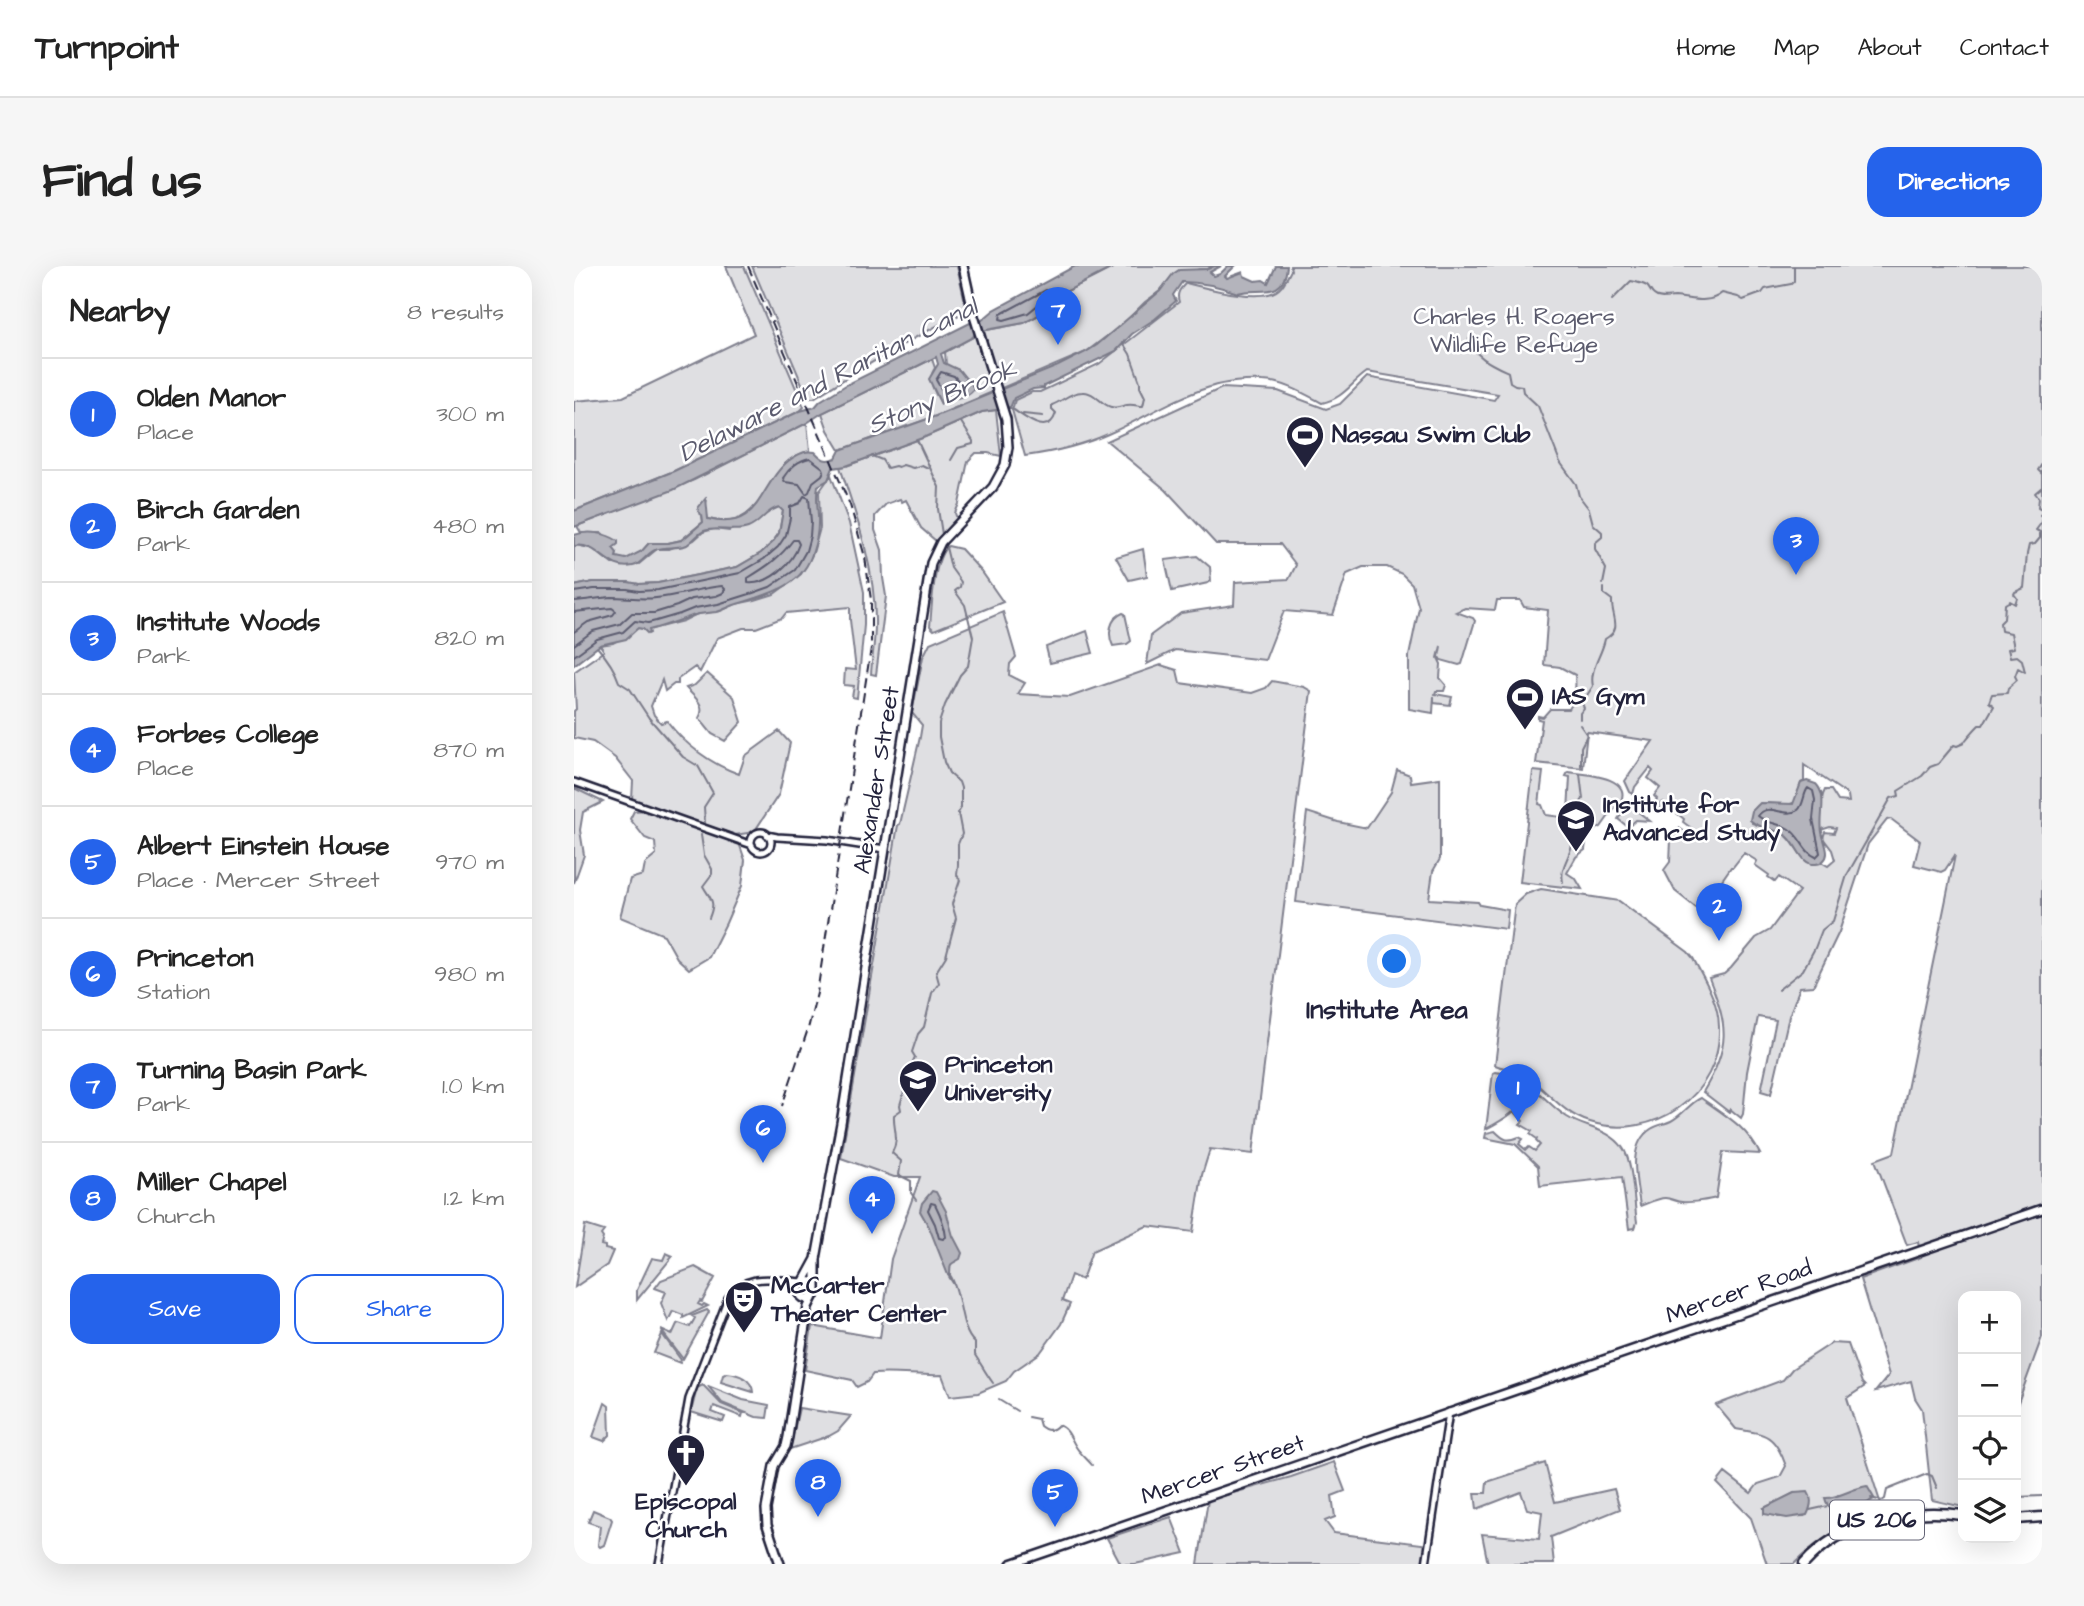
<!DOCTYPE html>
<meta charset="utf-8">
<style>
body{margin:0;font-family:"Architects Daughter",sans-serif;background:#f6f6f6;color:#222}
.controls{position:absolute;right:21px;bottom:21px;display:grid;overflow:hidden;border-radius:14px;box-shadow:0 7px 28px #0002}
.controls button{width:63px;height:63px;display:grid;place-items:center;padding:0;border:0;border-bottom:2px solid #e0e0e0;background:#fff;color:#222;font:35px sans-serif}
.you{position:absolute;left:821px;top:696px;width:24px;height:24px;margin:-18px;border:5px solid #fff;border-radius:50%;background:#1a73e8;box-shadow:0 0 0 10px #1a73e833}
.badge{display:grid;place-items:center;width:46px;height:46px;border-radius:50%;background:#2563eb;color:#fff;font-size:23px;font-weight:700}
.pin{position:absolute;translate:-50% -58px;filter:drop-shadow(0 2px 4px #0008)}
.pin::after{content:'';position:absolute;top:37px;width:24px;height:21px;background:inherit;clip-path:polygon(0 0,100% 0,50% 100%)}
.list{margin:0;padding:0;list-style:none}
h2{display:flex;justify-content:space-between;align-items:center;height:91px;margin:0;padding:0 28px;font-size:30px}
h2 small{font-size:23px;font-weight:400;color:#767676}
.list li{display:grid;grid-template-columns:46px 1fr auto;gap:21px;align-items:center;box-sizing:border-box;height:112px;padding:0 28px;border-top:2px solid #e0e0e0}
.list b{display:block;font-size:26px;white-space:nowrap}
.list p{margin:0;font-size:23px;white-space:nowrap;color:#767676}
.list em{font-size:23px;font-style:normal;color:#767676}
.actions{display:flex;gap:14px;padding:21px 28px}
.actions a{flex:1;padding:16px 0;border:2px solid #2563eb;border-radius:21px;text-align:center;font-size:24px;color:#2563eb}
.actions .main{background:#2563eb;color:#fff}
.icon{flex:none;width:38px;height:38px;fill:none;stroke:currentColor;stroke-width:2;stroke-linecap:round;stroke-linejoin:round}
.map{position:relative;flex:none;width:1468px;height:1298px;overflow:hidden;border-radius:21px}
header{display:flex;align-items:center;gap:42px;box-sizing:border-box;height:98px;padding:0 35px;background:#fff;border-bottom:2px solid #e0e0e0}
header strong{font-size:33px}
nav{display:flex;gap:38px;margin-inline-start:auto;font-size:24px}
.intro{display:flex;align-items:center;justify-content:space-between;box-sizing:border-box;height:168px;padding:0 42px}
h1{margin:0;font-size:49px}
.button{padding:18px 32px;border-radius:21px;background:#2563eb;color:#fff;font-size:24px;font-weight:700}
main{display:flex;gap:42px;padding:0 42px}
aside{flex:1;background:#fff;border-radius:21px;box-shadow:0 7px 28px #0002}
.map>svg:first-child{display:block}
</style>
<header>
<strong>Turnpoint</strong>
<nav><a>Home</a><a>Map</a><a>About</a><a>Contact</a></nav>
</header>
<div class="intro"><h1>Find us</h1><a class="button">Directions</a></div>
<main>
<aside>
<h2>Nearby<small>8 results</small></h2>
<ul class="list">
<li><span class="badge">1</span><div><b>Olden Manor</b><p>Place</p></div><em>300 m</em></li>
<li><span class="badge">2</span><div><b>Birch Garden</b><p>Park</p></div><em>480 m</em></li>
<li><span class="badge">3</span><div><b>Institute Woods</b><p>Park</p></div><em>820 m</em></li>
<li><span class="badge">4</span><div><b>Forbes College</b><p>Place</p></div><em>870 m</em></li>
<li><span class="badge">5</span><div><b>Albert Einstein House</b><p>Place · Mercer Street</p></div><em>970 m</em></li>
<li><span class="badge">6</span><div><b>Princeton</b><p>Station</p></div><em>980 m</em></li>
<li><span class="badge">7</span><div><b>Turning Basin Park</b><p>Park</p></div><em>1.0 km</em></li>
<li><span class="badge">8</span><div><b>Miller Chapel</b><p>Church</p></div><em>1.2 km</em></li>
</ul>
<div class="actions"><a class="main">Save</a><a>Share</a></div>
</aside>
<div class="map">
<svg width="1468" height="1298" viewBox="0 0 1468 1298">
<rect width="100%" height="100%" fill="#fff"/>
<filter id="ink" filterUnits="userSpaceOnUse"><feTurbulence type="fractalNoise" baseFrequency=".0143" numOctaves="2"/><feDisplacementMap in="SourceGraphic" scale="14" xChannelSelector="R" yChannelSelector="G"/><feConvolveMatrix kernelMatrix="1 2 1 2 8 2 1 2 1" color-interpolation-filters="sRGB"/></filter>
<g filter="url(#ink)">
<!-- green -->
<path fill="#dfdfe2" stroke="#80808e" stroke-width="2" fill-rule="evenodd" d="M152,0h18l60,141 -4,4 -126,60 -100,40v-110l49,-4 131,-63z
M178,0h205l10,45c-53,25 -104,56 -153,87h-6z
M542,0h98l-6,3h-9l-32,13 -7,9 -15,11 -21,21 -38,29 -150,64 -96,34 -12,-20 -6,-17 110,-54 3,9c-9,12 0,24 6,36l3,-1 3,-4c9,0 20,-1 27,-10l-4,-10 -3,1 -8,-10 -13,-5 -1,-13 28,-15 3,-5 48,-9 13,-7 28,-24z
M716,0h752v1071l-26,71v-112h-53v211l-31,-7 -10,-91 -7,-11 -4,-17 -35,10 13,-16 -29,-96 61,-22 -3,-15 -11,3 -32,-85 19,-7 61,-298 -10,15 -4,2 -27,-7 6,-24 -29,-22 -4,1 -19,24 -29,88 -26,54 -13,1 -11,29 -18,78 -10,-3 15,-71 -18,-3 -11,55 -4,42 -2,4 -11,-9 -1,3 -26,-20c28,-46 25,-66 6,-114l15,-4 7,-6 25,-30 14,-8 29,-39 -20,-14 -4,5 -7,-5 1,-2 -14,-10 2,-4 -13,-8 -11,14h-2l-16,23 -15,3 14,-2 -14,20 -25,-20 -11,-21 6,-8 1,-22 8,-12 8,5 4,-5 -8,-6 1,-3 -21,-17 -4,2 3,3 -3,4 -6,-5 4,-7 -3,-3 6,-8 -12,-10 5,-7 -3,-3 -15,19 -2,7 -3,-2 -5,-11 28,-40 -66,-9 -4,36 -47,-5 6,-43 -4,-1v-3l5,1 7,-8h19c7,-9 7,-23 6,-34l-15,-8 -16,-2 4,-55 -24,-3 -4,-7h-23l-2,10 -30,-2 -9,4 17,6 2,3 -13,43 -3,1 -18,-5 -2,-3 2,-11 -3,12 3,6 -1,14 6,7 -2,6h-8l-1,3 17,3 -2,8 -16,-2v-7l-1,17 -24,-4v-53l10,-48 -7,-24 -10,-10 -15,-7h-24l-16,7 -14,41 -49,-4 -19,49 -90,-10 -28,14 4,-29 30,-22 53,-8 1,-23 54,-3 7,-14 -16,-21h-64l-50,-54 -59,-49 115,-53 56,3 48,18 14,-5 27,-27 127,23 4,-6 -131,-22c-17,12 -23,26 -45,31 -17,-9 -39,-22 -59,-22 -16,-1 -38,1 -53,6 -36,11 -68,32 -102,47 -27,12 -54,18 -83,22l-13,-46 3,-10 17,-8h8l59,-28 80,-62c-3,-9 1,-13 7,-19 20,5 77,21 93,6 5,-4 9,-13 12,-19zM1230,499l44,30 1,7 -11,-1 -7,-11h-6c-6,11 -5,28 -4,40l9,-3 6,1 -2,5 -9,-1 -2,6 9,12 3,10 -7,6 -7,-4c-19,7 -23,-17 -35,-27l-34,-12c1,-35 26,-11 43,-21l6,-19 3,-2z
M422,144l5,46 -13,-3h-12l-8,8 -9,43 -4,9 2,6 -21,22 -15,-13 -15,-28 -4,2 -2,-3 -14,5 -11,12v14l7,20 1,28 3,18 -10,79 -5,-1c1,-16 4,-33 4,-49 1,-54 -18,-108 -35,-158l6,-1 79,-29 57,-25z
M233,157l3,28c-51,9 -39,84 -102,68l-3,-13 2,-6 -5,14 1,8 -22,18 -13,3h-19l-7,8 -16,9 -10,-3 1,-4 -4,-5 2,-3 -13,-12h-21l-4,-7 117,-46z
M257,209l18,48 15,69v33l-7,73 -5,-1 2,-11 -10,-1 1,-16 11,1 -6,-50v-13l-64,6 -4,5 -26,10h-13l-26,10 -17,34 -5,-5 -17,12v5h-4l-9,7 -3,-11 -11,26 3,9 7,8 6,-2c18,24 44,43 72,53l6,-18 34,-25 11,12 -11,51 -25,38 -19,3 -103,-35 1,-19 -18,-23 -22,-16 -19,-4v-27l2,-2 -2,-37 30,-21 -4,-6 13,-2 25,-15 10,2 35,-9 14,-7 23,-3 16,-7 19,-4 19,-6 27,-20 12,-21 7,-25 -1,-36z
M205,241l4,4 -4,22 -7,10 -11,10 -24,14 -79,16 -19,1 -11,-2h-35l-19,4v-40l2,-1 17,4 19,15h27l18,-15h12l25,-9 9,-8 11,-3 15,2z
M374,280l13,3 21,23 21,30 -69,28 -4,-4c2,-19 3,-68 18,-80z
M569,283l4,27 -18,4 -13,-23z
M623,290l13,11 1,14 -3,2 -36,8 -7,-31z
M429,346l13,45 -6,7 -1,11 16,8 -7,11 52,3 91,-32 16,5 3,13 72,10 14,-5 6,-7 32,6 7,4 -58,463 -43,-5 -8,26 -9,57 -46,-6 -55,25 -10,29 -11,-5 -9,26 8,3 -9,20 -21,29 -26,18 -8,10 -28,12 -28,3 -8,-21c-23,1 -46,-3 -69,-1l-6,8 -10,5 -5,-7 -47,-10 7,-44 68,12 11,-79 29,-82h-26l-53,-19 57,-333 2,-1 20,-87 2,-12 -10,-12 11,-56 7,-14z
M549,347l2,1 6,27 -4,3 -14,2c-6,-12 -3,-28 10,-33z
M513,365l6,22 -43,10 -4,-16z
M133,407l27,24 8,25 -17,19 -13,-7 -13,-16c8,-13 -5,-21 -13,-30l9,-3z
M823,504l13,5 1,7 29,-4v81l-7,12 -4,28 49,3 2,3 28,5 -2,19 -210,-27 11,-90 31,10 29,6 24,-36z
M959,505l10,1 -4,32 3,1 4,10 15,2 2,-6h5l2,-34 -4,-1 2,-4c18,2 70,5 50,34h-2l-15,21 -14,6 -2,17 -9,7 -9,16 9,6 6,10 -62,-7z
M0,522l29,14 -20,10 -3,18 4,25 -10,28z
M1062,532l7,3 -7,9 14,11 -14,-1 -8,7 -10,-8 13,-19z
M73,544l92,33 6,17 -3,26 -16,37 -17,34 -20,12 -12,-11 -13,-23 -44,-18 10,-38 13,-4 2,-11 11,-9 -1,-13 -10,-4 -15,-19 4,-8z
M967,623l78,12 69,51 5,6c11,21 26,44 26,69 3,68 -66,115 -129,95 -27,-8 -42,-31 -65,-47 -9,-6 -20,-6 -30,-10l20,-161 11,-10z
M921,806c9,1 18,2 26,7 17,10 29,27 46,38 19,12 42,11 56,31 10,13 11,56 14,74l-2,6 -6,1 -7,-52 -82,9 -2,-20 -23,-22 -30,-6 1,-5 9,-2c9,9 12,11 24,6l4,2 -4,5 7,6 3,-3 6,4 5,-6 -4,-4 1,-2 -7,-5 2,-3 -12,-7 3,-3 -9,-10c-8,8 -18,12 -28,18l7,-56z
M1127,832c25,18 45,28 59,56l-37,-2 -7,46c-6,2 -27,5 -34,4 -6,0 -11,-4 -17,-4 -7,0 -19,6 -25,8 -3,-24 -14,-61 11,-77 6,-4 14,-5 20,-8 12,-6 20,-19 30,-23z
M11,959l19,6 -3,4 2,3 -2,7 4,1v3l8,2 -6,14 -32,22z
M92,987l7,3 -36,44v-10l15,-32 11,2z
M121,1001l20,11 -13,24 -2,-1 -2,3 4,2 2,-2 4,2 -25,12v-3l-10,-4 -5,10 -7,-18 5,-11 -11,-4 6,-8z
M133,1044l2,2 -26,47 -22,-29 11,5 5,-11 2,-1 11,4 5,-9 -3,-2z
M88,1068l19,26 -1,3 -26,-10z
M1258,1077l16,1 14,39 3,3 -18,12 36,113c-34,10 -64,27 -89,53h-27l-16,-46 -34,-35 8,-10 26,20 7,-9 22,-7 6,-11c-11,-31 -19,-32 -50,-37l-20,-24 67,-25 9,-11zM1220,1227l10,23 -27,1 -13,-9zM1264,1229l33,6 -20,9 -24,-12h8z
M153,1107c12,1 25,6 26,19l-32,-10 2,-7z
M129,1119l18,19 22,9 -1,4 -28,-11 -2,6 13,5 -2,5 -32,-10 6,-24z
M134,1120l35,14 26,5 -2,13 -11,-1 -34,-14z
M31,1137l4,3 1,29 -6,6 -11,-4z
M225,1142l52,8 -13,15 -9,5 -39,13z
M760,1196l11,29 -13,5 3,21 -10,4 9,12 96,12 -3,19h-229l10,-64 83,-23z
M971,1197l10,39 59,-13 6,20 -69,28 3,27h-66l-6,-30 57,5 3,-27 -15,-3 -6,-17 -44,17 -2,-16h11l1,-11z
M19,1244l17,7 2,3 -8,25 -4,2 -2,-2 2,-19 -12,-4z
M597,1251l14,36 -50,11h-14l-14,-26z"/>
<!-- water -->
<path fill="#b4b4bc" stroke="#7a7a88" stroke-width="2" d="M501,0h41l-51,26 -28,24 -13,7 -48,9 -3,5 -32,17 3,9 15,7 8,10 2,-1 5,10c-6,9 -18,11 -27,10v3l-6,2 -12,-25 9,-15 -2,-7 -114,56 -15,10 -134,67 -99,37v-16l100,-40 126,-60 15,-4 5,-6 26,-16 124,-62 11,-2 13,-11z
M640,0h7l-11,6 4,4 6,-2 8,-8h7l-10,10 2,2 16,-6 1,4 11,5 8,-1 5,3 8,-17h11c-3,36 -30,20 -49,27 -19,-7 -35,-11 -56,-11l-9,13 3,6 -21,18 -23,15 -16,17 -72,35v2l-11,1 -19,9 -4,10 -28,4 -57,25 -79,29 -13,2 -5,12 -10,6c-3,13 1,25 0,38 0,9 -2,18 -5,27 -10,36 -44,43 -76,53 -7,2 -13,6 -20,8 -7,1 -15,1 -22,3 -15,5 -30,11 -46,15l1,3 -2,1 -5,-5 -5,-1 -12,11 -26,6 -26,20v-79l19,-4h35l11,2 19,-1 79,-16 24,-14 11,-10 7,-10 4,-22 -4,-4c-13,3 -19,17 -31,21 -14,5 -31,-2 -44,3 -6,3 -11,10 -17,14 -10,4 -23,1 -32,5 -9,4 -13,14 -22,16 -26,6 -35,-25 -59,-20v-11c15,-5 32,-2 44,6v3l-5,4 4,5 -1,4 10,2 16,-8 7,-8h19l14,-3 21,-18 -1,-7 -3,-2 -1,-5 8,-10 2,21c56,14 50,-40 86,-62 7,-4 12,-7 21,-5 8,8 10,10 21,6l4,-8 96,-34 122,-50 28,-14 11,-7 63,-54 13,-17 6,-4 29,-1z
M1233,515l9,3c12,12 3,32 6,48 1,6 5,15 5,21 0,6 -6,11 -11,11 -16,2 -19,-23 -31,-29 -11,-7 -26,-6 -35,-15l2,-9 8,-8 33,1 8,-21z
M358,925l4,1 10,19 7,25 9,17 -2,6c-12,7 -9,3 -10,16h-2l-19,-48 -9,-16 2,-8z
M1293,1220l7,12c-14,12 -43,24 -49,0 11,1 28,-10 42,-12z
M1234,1226c5,7 3,15 -1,23l-20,3 -23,-4v-6l30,-15z"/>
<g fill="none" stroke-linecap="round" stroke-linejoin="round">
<!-- shore -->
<path stroke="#5c5c6f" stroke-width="2" d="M472,24l4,1v4l-22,18 -24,7 -4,-1 1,-5z
M367,106l13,4 8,9v4l-8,3h-11l-7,-12z
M236,192l13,10 1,3 -2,4 -9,7 -4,10 -3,2 -7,-10 -14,-2 -2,-4c6,-10 16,-18 27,-20z
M219,274h4l2,4c-6,19 -30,41 -51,39v-5c18,-11 32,-20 45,-38z
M0,326l20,-3h33l12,2 19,-1 82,-17 24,-14 14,-12 8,-12 4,-17v-11l10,-4 4,-7 5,2 2,24 -1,14 -4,15 -11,19 -25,17 -17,6 -35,11 -23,4 -15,6 -24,7 -8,2 -13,-2 -12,11 -26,7 -23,17
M0,335c13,-1 25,-3 38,-4 15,0 29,3 44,1 23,-2 43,-10 66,-12l3,3 -2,4 -7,3 -24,3 -15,7 -23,7h-22l-12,11 -27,7 -19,14
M0,346l38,-4 4,3 -3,4 -25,7 -14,10
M1234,522l5,3 2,9 -2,19 7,34 -4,4c-13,-5 -15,-21 -27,-28 -10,-6 -22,-5 -31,-13 10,-15 27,3 40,-6 6,-5 5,-16 10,-22z
M357,937l4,1c5,10 10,22 11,33l-3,2 -4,-1 -4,-14 -7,-14z"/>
<!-- stream -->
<path stroke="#7a7a88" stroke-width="2" d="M1038,34l19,-19c5,1 12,3 16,5 3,3 4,7 7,9 5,5 14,2 21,2 16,1 33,8 47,-4l16,4 5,3 19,-7 3,-4 26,-5 3,-3v-15
M895,73c5,18 24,26 39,33l2,10 5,3 7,1 1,6 15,14 22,56 16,22 3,12 10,13 4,15 9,8v5l-7,6v6l11,20 -3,15
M435,141c13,7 39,33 47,6l-4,-4v-4c11,-4 18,-13 30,-13 13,-1 18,12 29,15 5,2 10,-1 16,-2 6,-1 11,1 16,1l2,-9 -5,-10v-5l-10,-28 -7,-11
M449,148l20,2
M343,174l22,47 -1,22 4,25
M298,190l10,4 5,8 8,-2 3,1 5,-2 10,3 9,-3 6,3
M377,194l7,-12 15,-4v-3l-12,-19
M1468,198l-4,6 4,4
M1468,214v5
M1468,221l-7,6 4,5 -1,9 4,2
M1468,247l-2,2 2,1
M24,382c9,10 17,22 21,34l11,7 19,29 34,39 15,9 15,27 -9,14 1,16
M1006,453v-6l4,-5 -2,-5 11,-17c-4,-16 9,-31 12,-47 19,-11 6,-22 7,-39l-8,-6v-6
M1006,459l7,10 -6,12v19
M127,569l3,20 8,14v5l-9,12c8,14 13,15 6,32
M989,616c-3,-14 5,-22 8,-34 3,-8 1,-16 6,-23l-2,-6 1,-6 10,1 1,-3 -6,-9 2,-3 -3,-25
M1204,724l25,-20 12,-22 7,-18 11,-9 14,-46 44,-77 8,-2 -1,-5 24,-15 8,-9 8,-3 16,-19 3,1 7,-3c0,-2 12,-15 15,-18h4l11,-19 -5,-4 3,-8 15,-1 1,-5 9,-8 -2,-4 3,-8 7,4 -3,-12 -5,-4 -7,1 -2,-8 6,-1 -3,-15 -10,-2 -1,-8 4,-4 1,-15 5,-3 5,3 2,-6 -3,-4 1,-2 9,-4 3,-34 2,-9 6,-1 5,-6v-6l-4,-2 6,-8
M342,934l-5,-7v-12l-12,-6 2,-14 -9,-8c8,-16 1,-23 2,-38l7,-5 -1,-5 5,-17v-9l10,-22 -3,-5 6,-18 6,-7 8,-34 7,-10 -3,-11 10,-16 10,-38 -4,-14 8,-24 -3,-5 1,-10v-21l4,-10 -4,-21 3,-5v-20l-2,-6 -10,-9 -5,-11 -5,-25v-14l6,-18 15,-30 8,-9 5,-29 -8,-32 -10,-14 5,-4 1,-5 -10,-14 -6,-25
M374,1009l8,13
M376,1009c12,17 9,55 25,68v12c6,9 11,19 18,28
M425,1134l18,11
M454,1151l10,2 2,7c6,5 12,6 18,-1 13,4 13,18 22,27 4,5 8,8 12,13
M1442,1231l26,-1
M1297,1232l11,3 3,-2 2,-9 40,-16 5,2 5,12
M1236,1244l18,-4"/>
<!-- minor casing -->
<g stroke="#22223b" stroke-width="10">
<path id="minor" d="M0,516l178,63
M177 576a10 10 0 1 1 20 0a10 10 0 1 1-20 0Z
M193,569l10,2 50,3 58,9
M85,1298l30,-165 39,-101c21,-27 45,-18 75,-16
M852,1298l23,-152"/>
</g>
<!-- major casing -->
<g stroke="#22223b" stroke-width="12">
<path id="major" d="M230,1015l12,-22 25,-136 90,-560 10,-21 52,-55 12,-22 3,-18 -2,-28 -32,-103 -11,-50
M242,1021l-3,-5 -9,-1 -4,5c-3,6 1,12 7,13l9,-5v-34
M206,1298l-13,-39 -1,-16 8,-43 12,-20 2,-9 20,-130 5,-10
M437,1298l1031,-355"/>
</g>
<!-- highway casing -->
<g stroke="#22223b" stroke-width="13">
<path id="highway" d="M1442,1253l26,-2
M1230,1298c39,-44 103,-56 159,-49"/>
</g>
<!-- minor -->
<use href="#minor" stroke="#fff" stroke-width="5"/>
<!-- major -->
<use href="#major" stroke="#fff" stroke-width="7"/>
<!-- highway -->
<use href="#highway" stroke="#fff" stroke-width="8"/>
<!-- rail -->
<path stroke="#22223b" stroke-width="2" stroke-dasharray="10 5" stroke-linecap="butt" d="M174,0l102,239 15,52 6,43v48l-54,345 -9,36 -26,77"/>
</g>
</g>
<!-- icons -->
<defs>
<g id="stadium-pin" transform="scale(2.0125)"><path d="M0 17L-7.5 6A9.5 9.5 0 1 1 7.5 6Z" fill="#22223b" stroke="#fff"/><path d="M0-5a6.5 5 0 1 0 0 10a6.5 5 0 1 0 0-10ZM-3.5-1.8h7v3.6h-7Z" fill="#fff"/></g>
<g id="university-pin" transform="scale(2.0125)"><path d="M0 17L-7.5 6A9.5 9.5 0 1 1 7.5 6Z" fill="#22223b" stroke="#fff"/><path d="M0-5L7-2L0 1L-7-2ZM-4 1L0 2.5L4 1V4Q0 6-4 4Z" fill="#fff"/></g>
<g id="theatre-pin" transform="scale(2.0125)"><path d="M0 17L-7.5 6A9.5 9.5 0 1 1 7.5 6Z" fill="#22223b" stroke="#fff"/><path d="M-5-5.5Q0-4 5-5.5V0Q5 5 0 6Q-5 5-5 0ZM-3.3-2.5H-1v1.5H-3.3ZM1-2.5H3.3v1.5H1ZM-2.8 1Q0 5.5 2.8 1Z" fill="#fff"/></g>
<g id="church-pin" transform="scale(2.0125)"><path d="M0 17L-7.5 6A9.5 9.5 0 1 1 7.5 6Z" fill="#22223b" stroke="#fff"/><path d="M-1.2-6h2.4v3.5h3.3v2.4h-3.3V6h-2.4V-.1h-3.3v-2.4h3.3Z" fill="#fff"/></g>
</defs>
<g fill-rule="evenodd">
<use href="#stadium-pin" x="731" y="169"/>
<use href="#stadium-pin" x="951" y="431"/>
<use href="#university-pin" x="1002" y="553"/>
<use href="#university-pin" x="344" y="813"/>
<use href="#theatre-pin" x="170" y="1034"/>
<use href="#church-pin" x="112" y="1187"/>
</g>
<g text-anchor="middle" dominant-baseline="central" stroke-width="5" stroke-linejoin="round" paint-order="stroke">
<!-- shield labels -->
<rect fill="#fff" stroke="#646476" stroke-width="2" x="1256" y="1234.5" width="94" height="39" rx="5"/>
<g font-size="23" font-weight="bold" fill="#22223b">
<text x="1303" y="1254">US 206</text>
</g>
<!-- park labels -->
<g font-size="24" fill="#5b5b6d" stroke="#fff">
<text x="940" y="51">Charles H. Rogers<tspan x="940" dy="28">Wildlife Refuge</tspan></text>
</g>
<!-- poi labels -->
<g font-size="24" font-weight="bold" fill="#22223b" stroke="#fff" text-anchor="start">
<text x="758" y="169">Nassau Swim Club</text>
<text x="978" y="431">IAS Gym</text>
<text x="1029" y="539">Institute for<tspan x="1029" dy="28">Advanced Study</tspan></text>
<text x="371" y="799">Princeton<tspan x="371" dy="28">University</tspan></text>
<text x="197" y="1020">McCarter<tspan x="197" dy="28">Theater Center</tspan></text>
<text x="112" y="1236" text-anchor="middle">Episcopal<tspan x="112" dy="28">Church</tspan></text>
</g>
<!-- street labels -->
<g font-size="24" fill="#22223b" stroke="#fff">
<text transform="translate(303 514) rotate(-81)">Alexander Street</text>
<text transform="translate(1165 1026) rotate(-19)">Mercer Road</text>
<text transform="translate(649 1204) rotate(-19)">Mercer Street</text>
</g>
<!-- water labels -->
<g font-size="26" font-style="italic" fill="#5c5c6f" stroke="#fff">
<text transform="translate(254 114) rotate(-27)">Delaware and Raritan Canal</text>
<text transform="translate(368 131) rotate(-22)">Stony Brook</text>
</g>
<!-- neighbourhood labels -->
<g font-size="26" font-weight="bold" fill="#22223b" stroke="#fff">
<text x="813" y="744">Institute Area</text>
</g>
</g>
</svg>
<div class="controls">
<button>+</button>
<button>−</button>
<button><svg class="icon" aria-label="locate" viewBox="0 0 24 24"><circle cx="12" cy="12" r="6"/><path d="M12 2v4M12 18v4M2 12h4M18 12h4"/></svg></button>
<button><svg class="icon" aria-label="layers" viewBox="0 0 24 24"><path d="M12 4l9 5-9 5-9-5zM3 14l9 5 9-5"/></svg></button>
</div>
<div class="you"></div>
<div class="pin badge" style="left:944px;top:856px">1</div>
<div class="pin badge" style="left:1145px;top:675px">2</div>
<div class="pin badge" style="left:1222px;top:309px">3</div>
<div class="pin badge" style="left:298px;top:968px">4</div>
<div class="pin badge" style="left:481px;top:1261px">5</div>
<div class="pin badge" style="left:189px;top:897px">6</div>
<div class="pin badge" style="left:484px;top:79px">7</div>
<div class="pin badge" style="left:244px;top:1251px">8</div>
</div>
</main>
